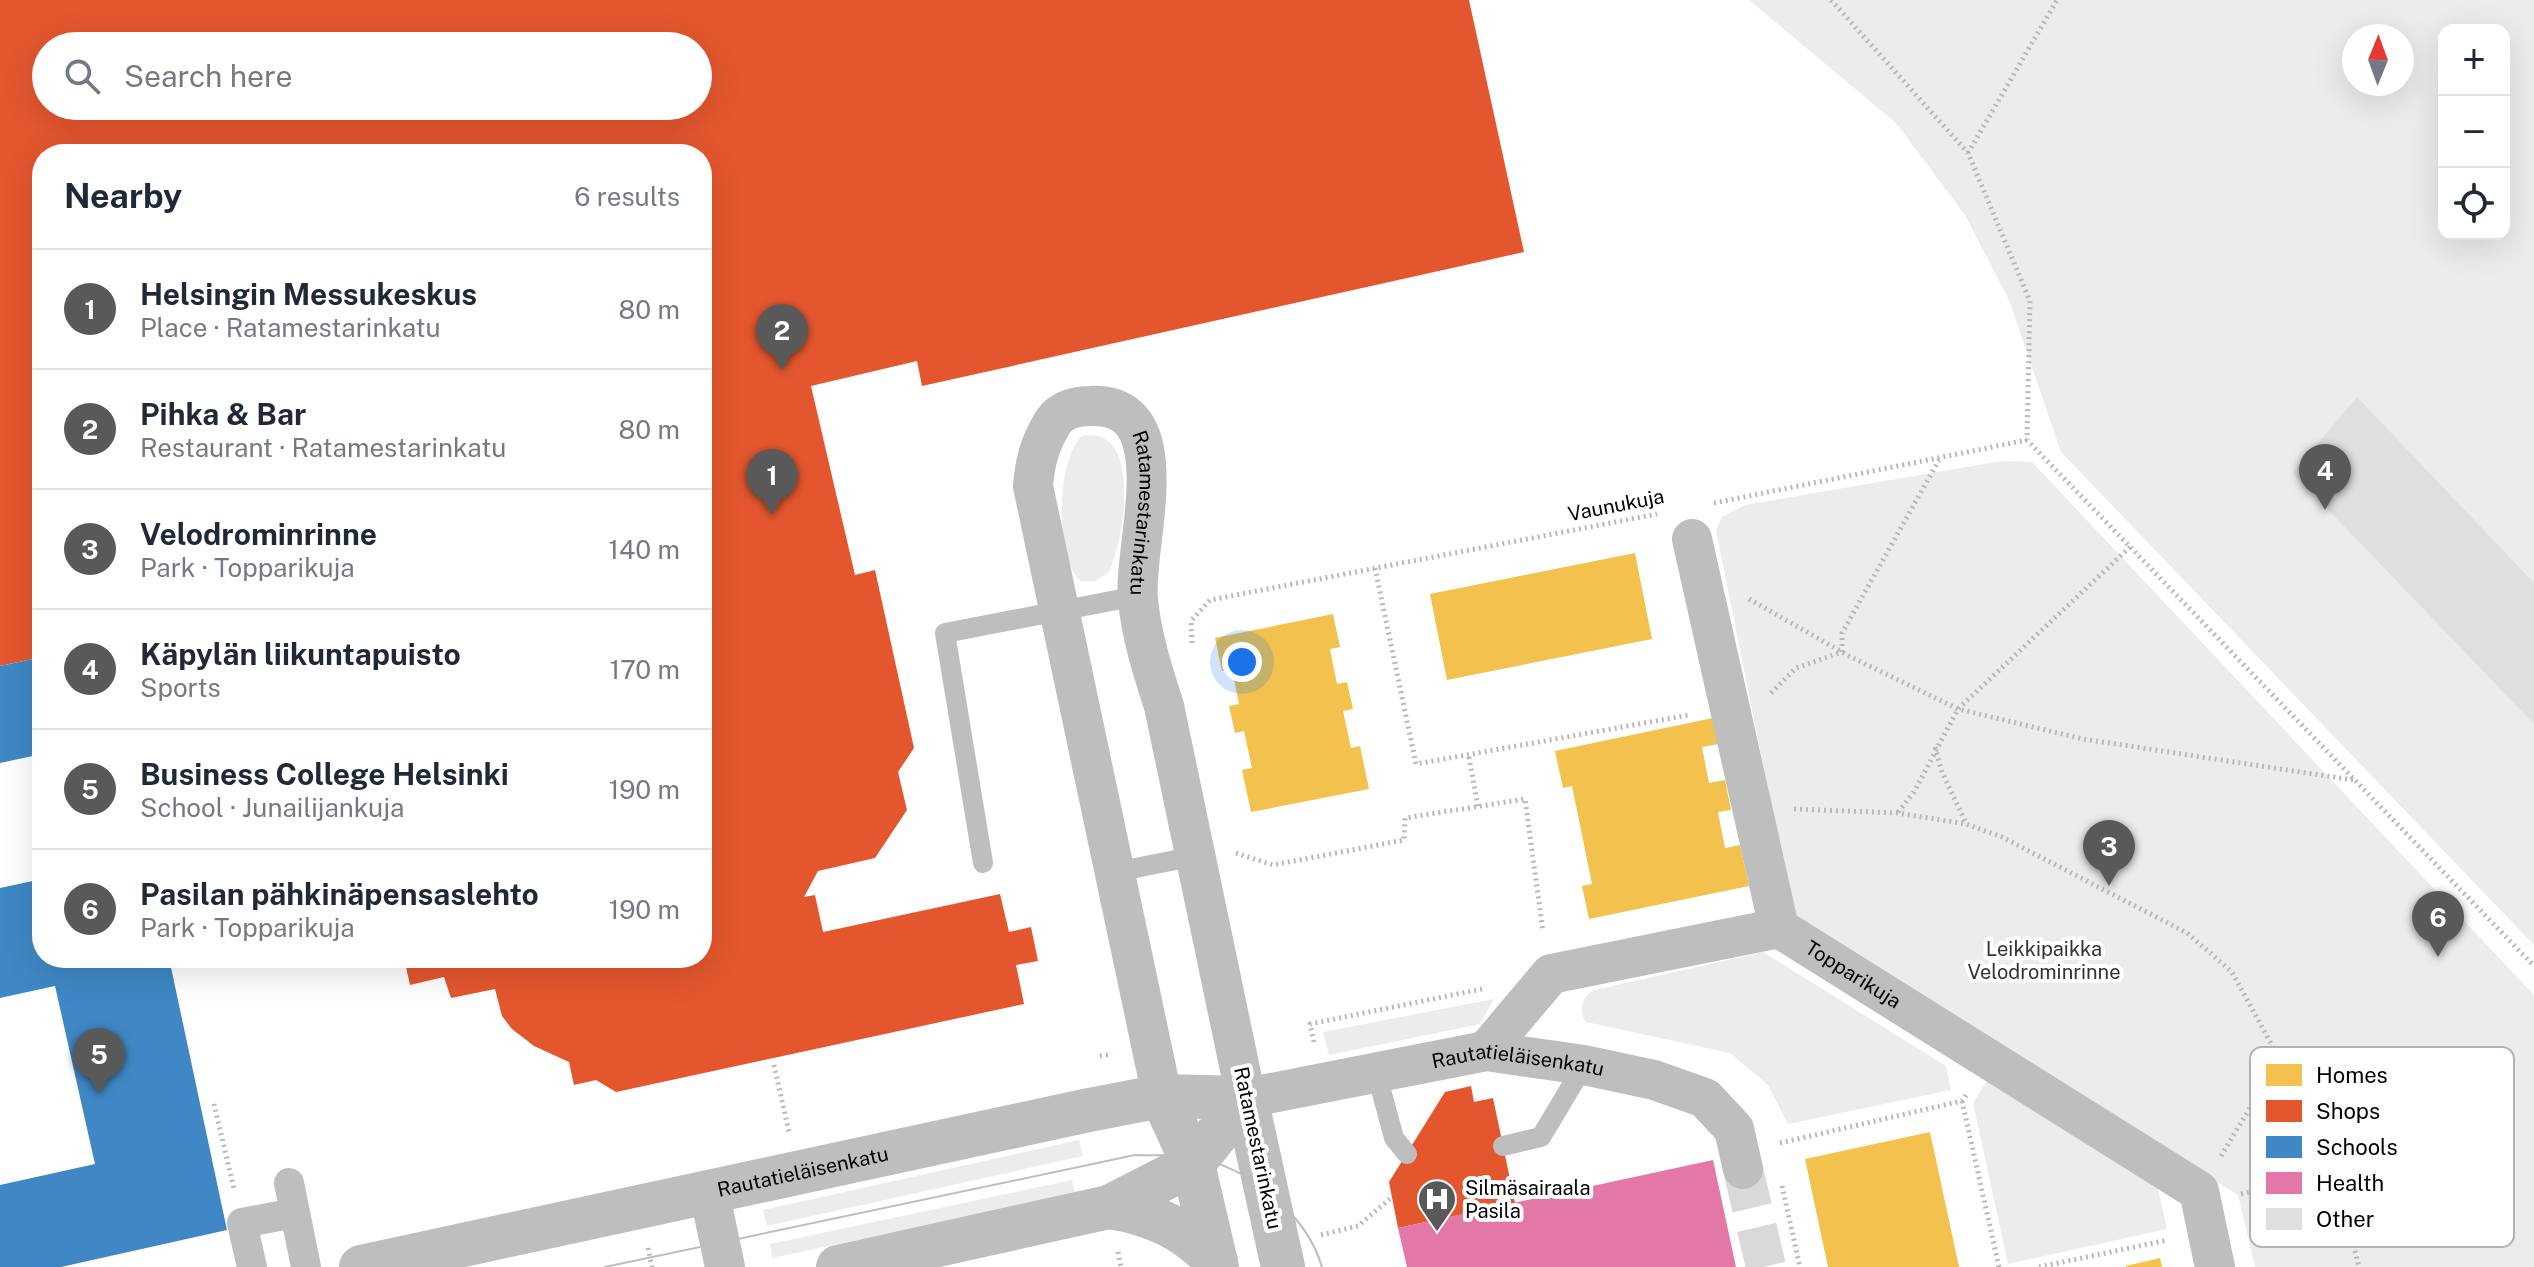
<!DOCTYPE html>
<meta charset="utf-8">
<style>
body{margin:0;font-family:"Public Sans",sans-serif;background:#f2f2f3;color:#1f2937}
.controls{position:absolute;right:24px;top:24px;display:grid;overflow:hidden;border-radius:16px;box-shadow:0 8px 32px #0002}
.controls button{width:72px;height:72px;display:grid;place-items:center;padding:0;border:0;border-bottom:2px solid #e0e1e3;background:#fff;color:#1f2937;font:40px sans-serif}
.compass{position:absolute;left:2342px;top:24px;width:72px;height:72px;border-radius:50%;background:#fff;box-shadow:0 8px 32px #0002;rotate:1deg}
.you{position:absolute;left:1242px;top:662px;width:28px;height:28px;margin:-20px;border:6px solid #fff;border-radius:50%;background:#1a73e8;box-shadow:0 0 0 12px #1a73e833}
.badge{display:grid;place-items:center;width:52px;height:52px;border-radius:50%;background:#595959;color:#fff;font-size:26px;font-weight:700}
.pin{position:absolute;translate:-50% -66px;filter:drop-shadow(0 2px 4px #0008)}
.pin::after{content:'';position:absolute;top:42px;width:28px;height:24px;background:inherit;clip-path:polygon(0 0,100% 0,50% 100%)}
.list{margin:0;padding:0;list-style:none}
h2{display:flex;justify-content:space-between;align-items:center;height:104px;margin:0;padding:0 32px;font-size:34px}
h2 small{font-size:26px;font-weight:400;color:#747a83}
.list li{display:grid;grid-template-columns:52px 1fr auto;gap:24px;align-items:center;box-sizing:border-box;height:120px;padding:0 32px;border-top:2px solid #e0e1e3}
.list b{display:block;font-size:30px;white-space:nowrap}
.list p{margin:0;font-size:26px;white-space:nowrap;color:#747a83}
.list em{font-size:26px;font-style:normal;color:#747a83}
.icon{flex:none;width:44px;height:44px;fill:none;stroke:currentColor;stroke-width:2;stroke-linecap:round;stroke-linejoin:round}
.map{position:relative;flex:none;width:2534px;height:1267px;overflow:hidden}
.search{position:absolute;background:#fff;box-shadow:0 8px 32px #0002;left:32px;top:32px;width:680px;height:88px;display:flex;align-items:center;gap:20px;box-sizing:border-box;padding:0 28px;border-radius:44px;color:#747a83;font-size:30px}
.panel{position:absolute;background:#fff;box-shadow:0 8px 32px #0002;left:32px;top:144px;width:680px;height:824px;border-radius:32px}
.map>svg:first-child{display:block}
</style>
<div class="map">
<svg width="2534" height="1267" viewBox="0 0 2534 1267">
<rect width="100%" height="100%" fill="#fff"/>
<!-- green -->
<path fill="#ececec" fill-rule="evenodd" d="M1749,0h785v945l-473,-493 -52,-152 -44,-85 -69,-92zM2444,30h60v204h-60zM2354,36h48v48h-48z
M1082,436c62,-12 42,108 26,137l-13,8h-14c-27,-22 -25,-121 1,-145z
M2002,461l30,1 502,533v272h-279l-17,-72 -444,-277 -78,-388 6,-13 23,-12z
M1763,952l183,114 5,24 -163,34 -20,-39 -38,-32 -144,-31c-8,-11 -4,-22 5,-31z
M1494,999l-14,25 -151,31 -6,-23z
M1992,1073l173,105 -7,11 9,40 -159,35 -35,-161z
M1079,1140l4,16 -316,70 -4,-16z
M1072,1180l3,14 -303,64 -2,-14z"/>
<!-- homes -->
<path fill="#f2c14e" d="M1635,553l17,86 -205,41 -17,-86z
M1333,614l7,33 -10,2 7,35 10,-2 6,27 -10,2 8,37 9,-2 9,43 -118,23 -9,-42 10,-2 -8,-37 -9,2 -6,-27 10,-2 -7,-35 -10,2 -7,-33z
M1713,718l6,26 -17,3 7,36 16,-3 6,30 -13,2 7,36 15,-3 9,41 -160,33 -7,-33 10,-2 -20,-98 -9,2 -8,-37z
M1930,1132l29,135h-131l-23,-108z
M2160,1258l2,9h-36v-1z"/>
<!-- shops -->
<path fill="#e4572e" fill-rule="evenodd" d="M0,0h1469l55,252 -602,134 -5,-25 -106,25 44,189 20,-5 39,178 -16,24 9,38 -32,48 -57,13 -14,26 11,-2 8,37 177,-38 9,38 22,-5 7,34 -22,4 8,39 -408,88 -20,-12 -22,5 -5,-23 -35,-16 -22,-17 -10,-13 -7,-27 -44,9 -7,-21 -34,8 -6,-27h298v-804h-660v503l-42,9zM46,46h652v60h-652z
M1471,1086l3,16 19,-4 22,105 -117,25 -9,-46 56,-90z"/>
<!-- schools -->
<path fill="#3f88c5" d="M42,657v97l-42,9v-97z
M42,879v79h127l58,272 -166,37h-61v-82l95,-21 -40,-178 -55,12v-110z"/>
<!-- health -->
<path fill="#e377a8" d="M1713,1160l23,107h-329l-9,-39z"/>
<!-- building -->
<path fill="#dfdfdf" d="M2357,397l177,186v141l-241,-251z"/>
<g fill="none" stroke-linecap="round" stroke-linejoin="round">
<!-- minor-tunnel -->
<path stroke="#d9d9d9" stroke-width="40" stroke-dasharray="40 20" stroke-linecap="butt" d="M1743,1169l23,98"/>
<!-- path -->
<path stroke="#b9b9b9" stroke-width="5" stroke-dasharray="2 4" stroke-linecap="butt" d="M1831,0l137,153 62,148 -3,139 507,526
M1968,153l89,-153
M1714,503l313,-63
M1375,568l41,196 273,-49
M1749,599l100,57 109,53 125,30 270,41
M1192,643l-1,-22 19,-21 447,-86
M1771,693l25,-25 46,-16v-19l97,-173
M1935,747l7,25 24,51
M1469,757l9,50
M1794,809l103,4 69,11 36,13 185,96 45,39 97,178 30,117
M1898,812l16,-20 44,-83 172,-162
M1236,853l37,12 131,-25 1,-22 120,-19 18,133
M1314,1042l-4,-18 172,-35
M1100,1056l12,-2
M774,1065l15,67
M1962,1101l37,166
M214,1104l20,85
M1780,1143l182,-42 4,-6
M2221,1156l30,-50 22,-60
M1782,1186l18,81
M2241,1194l96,-22
M1321,1235l37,-9 34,-29
M648,1248l4,19
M1118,1252l3,15
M2039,1267l129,-27"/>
<!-- service -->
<path stroke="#bebebe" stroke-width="20" d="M983,863l-38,-230 192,-37
M1115,872l81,-16
M1377,1075l17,63 13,16
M1503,1146l38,-9 43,-72"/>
<!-- pedestrian -->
<path stroke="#bebebe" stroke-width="30" d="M289,1183l17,84
M252,1267l-10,-44 53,-10"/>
<!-- minor -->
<g stroke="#bebebe" stroke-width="40">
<path id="s1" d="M1692,539l87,389 420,263 16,76"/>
<path d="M1486,1051l65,-77 228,-46"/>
<path id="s2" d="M1162,1096l-129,-610c2,-25 7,-43 20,-64 8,-12 23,-16 37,-16 93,-5 42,142 48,193 3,36 15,73 26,107l82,392 240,-47 98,14 70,15 51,18 29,31 9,40"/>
<path d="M709,1191l16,76"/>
</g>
<!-- tertiary -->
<g stroke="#bebebe" stroke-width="44">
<path d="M1162,1096l31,68 24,103"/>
<path d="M1246,1098l37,169"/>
<path d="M1109,1207c45,7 76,22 107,54"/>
<path id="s3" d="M361,1267l728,-157 73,-14 84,2"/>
<path d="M838,1267l271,-60 84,-43 53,-66"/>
</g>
<!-- tram -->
<path stroke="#bebebe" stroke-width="2" d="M605,1267l530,-112c19,1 38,-1 56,2 55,7 115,56 131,110"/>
</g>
<!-- icons -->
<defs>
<g id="hospital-pin" transform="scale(2)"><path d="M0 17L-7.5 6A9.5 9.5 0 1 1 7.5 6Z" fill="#595959" stroke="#fff"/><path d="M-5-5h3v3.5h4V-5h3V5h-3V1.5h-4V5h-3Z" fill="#fff"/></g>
</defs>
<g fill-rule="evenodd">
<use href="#hospital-pin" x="1437" y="1199"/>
</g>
<g text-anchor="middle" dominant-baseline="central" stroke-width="8" stroke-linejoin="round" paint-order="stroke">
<!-- street labels -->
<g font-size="20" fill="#000" stroke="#fff">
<text transform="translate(1616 505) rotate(-11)">Vaunukuja</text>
<text stroke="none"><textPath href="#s2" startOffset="874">Ratamestarinkatu</textPath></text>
<text stroke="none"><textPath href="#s1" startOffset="486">Topparikuja</textPath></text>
<text stroke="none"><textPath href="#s2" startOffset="1748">Rautatieläisenkatu</textPath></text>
<text transform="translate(1258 1148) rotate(78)">Ratamestarinkatu</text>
<text stroke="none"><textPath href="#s3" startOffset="452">Rautatieläisenkatu</textPath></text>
</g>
<!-- park labels -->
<g font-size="20" fill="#333" stroke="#fff">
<text x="2044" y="949">Leikkipaikka<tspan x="2044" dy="23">Velodrominrinne</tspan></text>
</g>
<!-- poi labels -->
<g font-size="20" fill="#000" stroke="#fff" text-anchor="start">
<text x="1465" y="1188">Silmäsairaala<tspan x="1465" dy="23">Pasila</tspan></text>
</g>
</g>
<!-- legend -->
<rect x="2250" y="1047" width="264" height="200" rx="12" fill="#fff" stroke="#b2b2b2" stroke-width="2"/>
<rect x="2266" y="1064" width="36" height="22" fill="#f2c14e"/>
<rect x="2266" y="1100" width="36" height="22" fill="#e4572e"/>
<rect x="2266" y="1136" width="36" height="22" fill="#3f88c5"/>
<rect x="2266" y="1172" width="36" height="22" fill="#e377a8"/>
<rect x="2266" y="1208" width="36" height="22" fill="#dfdfdf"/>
<g font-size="22" fill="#000">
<text x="2316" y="1083">Homes</text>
<text x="2316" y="1119">Shops</text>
<text x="2316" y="1155">Schools</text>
<text x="2316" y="1191">Health</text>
<text x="2316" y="1227">Other</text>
</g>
</svg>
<div class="controls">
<button>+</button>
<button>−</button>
<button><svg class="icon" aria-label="locate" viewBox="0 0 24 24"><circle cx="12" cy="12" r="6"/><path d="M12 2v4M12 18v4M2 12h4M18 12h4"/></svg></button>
</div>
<svg class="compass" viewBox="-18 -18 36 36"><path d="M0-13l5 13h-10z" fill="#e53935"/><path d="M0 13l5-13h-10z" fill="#747a83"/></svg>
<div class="you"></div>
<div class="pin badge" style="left:772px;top:515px">1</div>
<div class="pin badge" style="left:782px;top:370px">2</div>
<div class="pin badge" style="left:2109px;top:886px">3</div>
<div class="pin badge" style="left:2325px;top:510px">4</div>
<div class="pin badge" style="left:99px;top:1094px">5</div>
<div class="pin badge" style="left:2438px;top:957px">6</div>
<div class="search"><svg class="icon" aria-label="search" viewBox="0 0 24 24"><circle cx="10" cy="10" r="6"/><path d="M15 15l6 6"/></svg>Search here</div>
<section class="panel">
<h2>Nearby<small>6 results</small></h2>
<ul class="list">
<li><span class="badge">1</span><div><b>Helsingin Messukeskus</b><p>Place · Ratamestarinkatu</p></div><em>80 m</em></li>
<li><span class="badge">2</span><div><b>Pihka &amp; Bar</b><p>Restaurant · Ratamestarinkatu</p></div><em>80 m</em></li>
<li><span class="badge">3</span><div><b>Velodrominrinne</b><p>Park · Topparikuja</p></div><em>140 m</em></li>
<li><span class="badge">4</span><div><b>Käpylän liikuntapuisto</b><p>Sports</p></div><em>170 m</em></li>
<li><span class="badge">5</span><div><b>Business College Helsinki</b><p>School · Junailijankuja</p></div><em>190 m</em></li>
<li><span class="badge">6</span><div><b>Pasilan pähkinäpensaslehto</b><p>Park · Topparikuja</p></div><em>190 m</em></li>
</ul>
</section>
</div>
